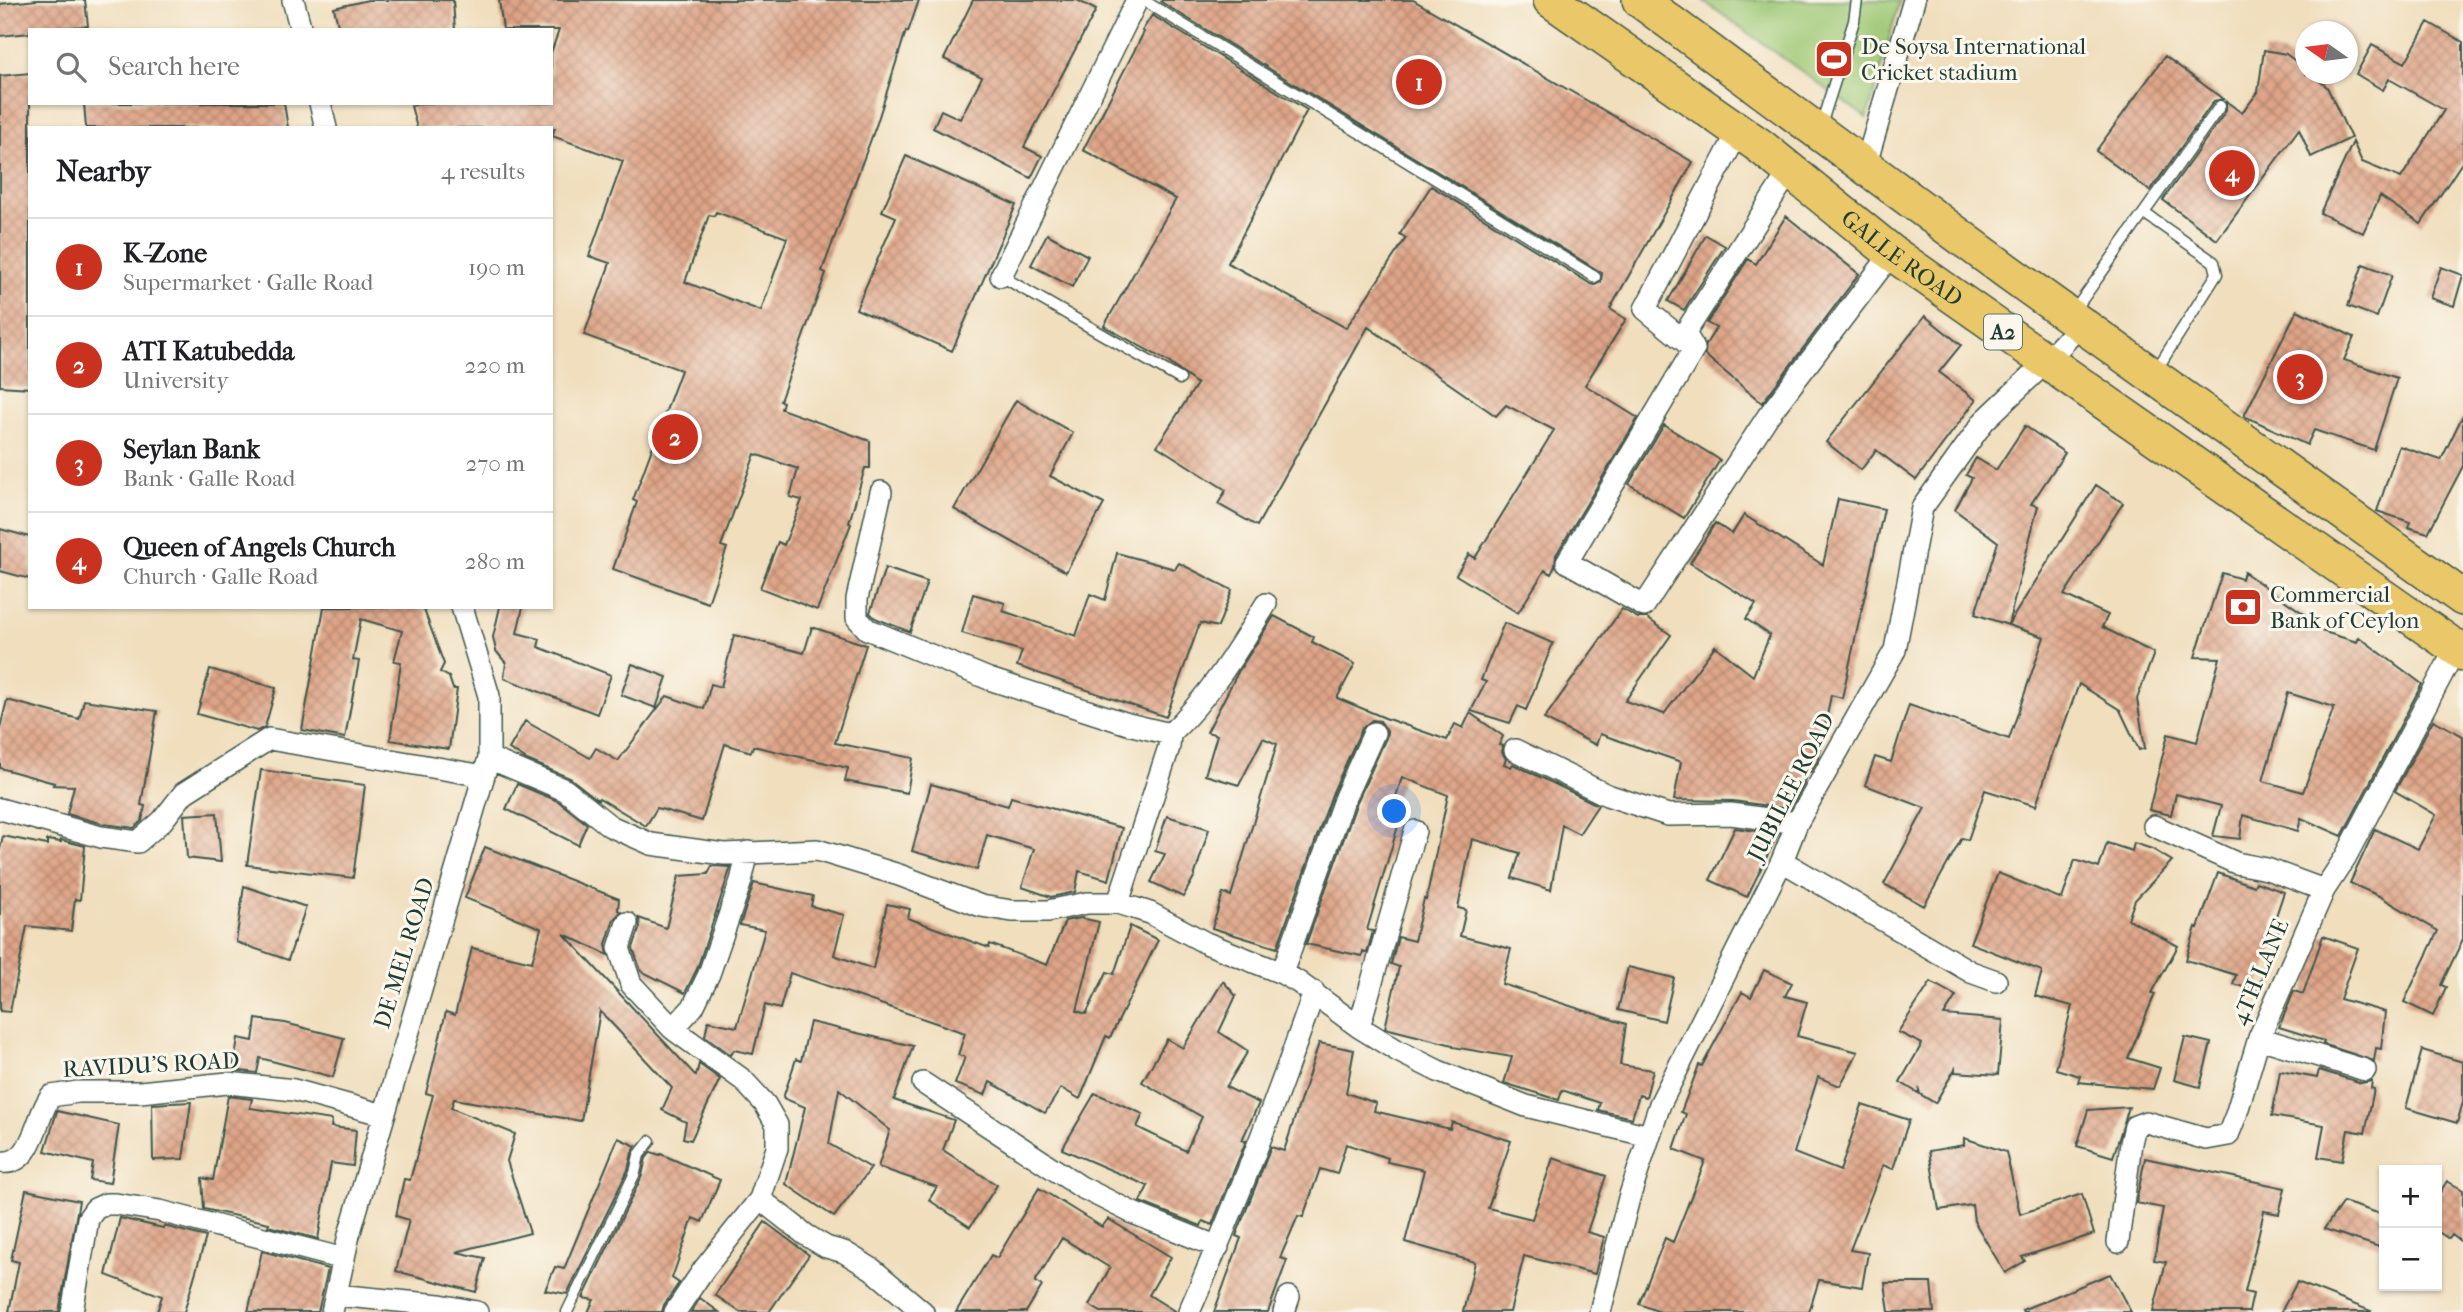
<!DOCTYPE html>
<meta charset="utf-8">
<style>
body{margin:0;font-family:"IM FELL French Canon",serif;background:#f6f6f6;color:#202124}
.controls{position:absolute;right:21px;bottom:21px;display:grid;overflow:hidden;border-radius:0px;box-shadow:0 2px 5px #0004}
.controls button{width:63px;height:63px;display:grid;place-items:center;padding:0;border:0;border-bottom:2px solid #e0e0e0;background:#fff;color:#202124;font:35px sans-serif}
.compass{position:absolute;left:2295px;top:21px;width:63px;height:63px;border-radius:50%;background:#fff;box-shadow:0 2px 5px #0004;rotate:284deg}
.you{position:absolute;left:1395px;top:812px;width:24px;height:24px;margin:-18px;border:5px solid #fff;border-radius:50%;background:#1a73e8;box-shadow:0 0 0 10px #1a73e833}
.badge{display:grid;place-items:center;width:46px;height:46px;border-radius:50%;background:#c8321e;color:#fff;font-size:23px;font-weight:700}
.pin{position:absolute;translate:-50% -50%;border:4px solid #fff;box-shadow:0 2px 7px #0006}
.list{margin:0;padding:0;list-style:none}
h2{display:flex;justify-content:space-between;align-items:center;height:91px;margin:0;padding:0 28px;font-size:30px}
h2 small{font-size:23px;font-weight:400;color:#757577}
.list li{display:grid;grid-template-columns:46px 1fr auto;gap:21px;align-items:center;box-sizing:border-box;height:98px;padding:0 28px;border-top:2px solid #e0e0e0}
.list b{display:block;font-size:26px;white-space:nowrap}
.list p{margin:0;font-size:23px;white-space:nowrap;color:#757577}
.list em{font-size:23px;font-style:normal;color:#757577}
.icon{flex:none;width:38px;height:38px;fill:none;stroke:currentColor;stroke-width:2;stroke-linecap:round;stroke-linejoin:round}
.map{position:relative;flex:none;width:2463px;height:1312px;overflow:hidden}
.search{position:absolute;background:#fff;box-shadow:0 2px 5px #0004;left:28px;top:28px;width:525px;height:77px;display:flex;align-items:center;gap:18px;box-sizing:border-box;padding:0 24px;border-radius:0px;color:#757577;font-size:26px}
.panel{position:absolute;background:#fff;box-shadow:0 2px 5px #0004;left:28px;top:126px;width:525px;height:483px;border-radius:0px}
.map>svg:first-child{display:block}
</style>
<div class="map">
<svg width="2463" height="1312" viewBox="0 0 2463 1312">
<defs>
<pattern id="building-cross-hatch" width="8" height="8" patternUnits="userSpaceOnUse" patternTransform="scale(1.75)"><rect width="8" height="8" fill="#dfa487"/><path d="M0 0l8 8M0 8l8-8" fill="none" stroke="#b4876f"/></pattern>
</defs>
<rect width="100%" height="100%" fill="#fbf7ec"/>
<filter id="ink" filterUnits="userSpaceOnUse"><feTurbulence type="fractalNoise" baseFrequency=".0143" numOctaves="2"/><feDisplacementMap in="SourceGraphic" scale="14" xChannelSelector="R" yChannelSelector="G"/><feConvolveMatrix kernelMatrix="1 2 1 2 8 2 1 2 1" color-interpolation-filters="sRGB"/></filter>
<filter id="wash" filterUnits="userSpaceOnUse"><feTurbulence type="fractalNoise" baseFrequency=".00686" numOctaves="4" result="noise"/><feDisplacementMap in="SourceGraphic" scale="28" xChannelSelector="R" yChannelSelector="G"/><feGaussianBlur stdDeviation="1.57" result="paint"/><feColorMatrix in="noise" values="0 0 0 0 0 0 0 0 0 0 0 0 0 0 0 0 0 1.4 0 .05"/><feComposite in="paint" operator="in"/></filter>
<g filter="url(#wash)">
<rect width="100%" height="100%" fill="#f0debd"/>
<!-- green -->
<path fill="#9dc875" stroke="#5e8254" stroke-width="2" d="M1702,0h198l-33,118z"/>
<g id="blocks">
<!-- building -->
<path fill="url(#building-cross-hatch)" fill-rule="evenodd" d="M37,0h48l3,26 -58,4v3l-30,3v-32z
M368,0h85l2,30h-116l-5,-22z
M499,0h420l-11,32 -2,-1 -29,92 -55,148 4,2 -46,128 3,1 -2,7 89,32v27h-5l-16,55 2,1 -34,86 -57,-22 18,-46 6,3 18,-45 -12,-3 8,-28 -43,-15 -34,92 6,2 -19,55 -95,-34 24,-67 -4,-2 48,-130 -97,-35 26,-72 -21,-7 34,-95 -71,-25 3,-8h-138l-6,-22 11,-3h129v-50l8,-23h-56zM716,212l71,26 -26,73 -76,-29 24,-67 5,1z
M973,0h104l19,10 -72,137 18,9 -11,22 -98,-50 8,-18 19,9 22,-42 -38,-18z
M1162,0h251l280,162 -83,147 16,10 -41,66 53,33 -82,137 -1,11 -4,8 -6,-4 -27,43 -62,-38 13,-21 6,4 79,-128 -48,-25 -10,11 -128,-89 -111,199 -39,-22 8,-14 -69,-44 40,-62 -30,-23 -63,-35 72,-127 -93,-49 61,-118 -2,-1 10,-16 155,95 -79,153 118,65 60,-90 -6,-4 31,-48 160,98 4,1 6,-3 1,-9 -441,-271z
M2428,22l35,20v119l-42,63 -41,-28 -17,37 -43,-20 33,-71 9,20 39,16 43,-68 -55,-31 -6,11 -27,-16 16,-29 33,18z
M2264,50l22,4 20,15v5h5l16,13 24,51 -40,19 -12,-28 -82,111 -54,-40 63,-89v-10l16,12 16,-21z
M2165,56l58,43 -9,2 -64,90 -54,-40z
M30,73v315l-30,-2v-310z
M84,103h200l4,25h-202z
M906,156l110,49 -64,146 -96,-42 40,-92 -14,-6z
M1786,216l73,58 -97,129 -57,-48 1,-11 10,-16 -9,-5 41,-64 8,5z
M1047,234l41,22 -16,31 -41,-22z
M1706,235l19,11 -41,64 -16,-9z
M2363,264l29,11 -15,42 -29,-11z
M2441,267l22,8 -9,31 -24,-8z
M2297,310l57,27 -10,23 53,18 -23,72 -60,-20 -7,15 -63,-29z
M1925,316l36,29 -22,27 37,28 -60,80 -40,-30 -15,20 -35,-28z
M1016,400l57,33 -23,43 54,28 -38,68 -112,-63z
M2463,415v51l-35,67 -20,-6 2,-5 -33,-11 22,-65 42,14z
M1664,425l56,35 -36,58 -55,-34z
M2025,426l40,27 -34,51 7,2 -30,119 88,-140 27,18 -59,92 44,20 -6,12 52,26 -17,46 8,49 -6,2 -19,-40 -41,-26 -23,63 -1,-1 -19,60 -51,-16 -17,50 -6,-2 -38,68 -40,-22 41,-76 -60,-23 10,-28 16,5 18,-57 100,34 35,-102 -69,-23 23,-72 -43,-32 17,-32 -6,-3 10,-17 20,12z
M1838,499l46,10 -42,189 -11,-3 -12,63 -8,14 -5,-1 -2,13 -14,25 -57,-8 -59,-1 7,-38 -81,-28 -4,11 -52,-26 78,-110 16,9h9l24,17 -46,66 39,13 51,-68 38,30 17,-41 -24,-16 10,-15 -66,-41 25,-40 17,11 12,-19 79,50z
M0,529l30,8v42l-30,-8z
M1117,553l58,16 4,-6 53,27 -14,37 -18,-4 -34,94 -149,-51 5,-15 -60,-18 11,-39 32,9 -2,8 73,25 14,-42 15,6z
M885,568l42,14 -17,50 -35,-14 -5,-5z
M2244,572l66,46 -2,9 49,15 2,-5 63,47 -80,152 -41,-18 -3,13 -55,-16 -3,24 -27,-3 8,-30 -45,-12 -5,21 -22,-5 19,-76 29,8 23,-84 -25,-1 27,-84 20,6zM2288,693l46,14 -31,85 -40,-11z
M324,607h93l7,3 20,54 -4,8 9,5 4,12h4l-8,60 -59,-9 11,-78 -7,-1 8,-30 -41,-12 -8,41 6,1 -14,77 -43,-8z
M500,607h23l-6,26 23,6 -2,8 73,28 -14,39 -93,-36 2,-15 -10,-12 -3,-14z
M1274,616l40,21 -2,5 43,22 -18,34 48,20 62,22 8,-16 8,4 7,-15 33,23 -4,9 4,1 -1,6 4,7 -2,5 7,3 2,-3 85,41 -19,29 -17,-9 -11,65 -39,-12 8,-25 -48,-14 -14,69 8,2 -6,26 51,13 -9,35 124,40 -6,41 33,5 -7,27 -7,-2 -7,23 -34,-8 2,-7 -38,-13 -3,10 -55,-17 8,-26 -59,-10v-2l-68,-17 14,-61 -8,-3 7,-27 16,4 10,-42 2,1 22,-105 -46,-18 -14,46 10,3 -31,104 6,1 -6,22 -4,-2 -1,5 -56,-12 51,-142 29,-64 1,-7 -7,-10 -8,-1 -10,8 -29,64 -56,156 -65,-20 11,-35 8,3 46,-152 -14,-6 -24,47 -34,-10 12,-40 -10,-3 31,-60z
M1504,623l49,20 -27,67 -8,-4 -8,17 -39,-12 15,-29 -5,-2z
M812,627l54,18 -31,98 78,15 -6,35 -62,-12 3,-13 -95,-22 -2,6 -26,-8 -23,77 -45,-13 -11,18 -47,-28 -1,2 -28,-22 -43,-18 -18,-11 16,-28 65,37 6,-10 22,13 49,-65 37,13 7,-25 10,3 13,-52 70,18z
M632,664l35,13 -11,31 -35,-13z
M210,669l66,19 -11,39 -8,4 -60,-17z
M7,700l72,19 5,-19 73,11 -16,94 4,1 -3,15 -8,7 -30,-4 -37,-10 7,-28 -21,-1 1,-2 -54,-15v-40z
M2433,720l30,16v203l-22,46 5,2 -13,29 -29,-14 34,-71 -59,-35 -29,-13 25,-54 43,20 18,-34 -41,-24z
M261,770l104,15 -12,93 -106,-13z
M517,784l41,17 29,23 -9,21 -72,-36z
M931,784l77,22 3,-9 111,31 -13,52 -30,-9 -4,21 -24,5 -29,-10 12,-38 -47,-14 -10,35 -65,-19z
M217,813l4,49 -34,-4 -3,-43z
M1167,816l42,13 -15,48 -11,20 -32,-15 14,-28 -10,-3z
M1735,828l43,6 -31,63 -37,-17z
M3,836l44,9v-5l14,2v-2l24,6 -5,54 -5,-1 -4,32 -44,-5 -17,86 -10,-1v-162z
M2107,843l25,8 2,-8 18,6 20,12 -37,39 -7,19 50,27 -26,47 3,1 -27,64 32,10 -7,21 -75,-7 2,-6 -24,-7 16,-63 -37,-10 7,-25 -72,-28 28,-70 64,26 13,-39 24,8z
M485,847l134,52 -1,11 3,2 -7,7 -8,25 2,11 -44,-21 132,142 3,-12 21,15 -29,61 -8,-2 3,-16 -24,-12 10,-22 -72,-77 -19,110 -127,-22 -3,9 64,26 -8,27 23,72 -74,19 29,6 -9,34 -80,-21 13,-51 -13,-4 8,-37 6,1 23,-85 -7,-2 20,-81 9,3 17,-67 60,14 9,-34 -76,-30z
M712,866l19,1 -34,102 -12,24 -44,-22 -8,-23 7,-21 -1,-9 27,10 13,-52 29,-2z
M2218,873l36,13 2,-4 28,10 -11,33 7,3 -23,63 -24,-7 3,-9 -50,-15 10,-33 2,1z
M754,883l59,13 -2,10 33,9 -10,40 39,14 14,-65 23,5 -2,9 81,30 1,-4 57,21 18,-44 16,-3 18,4 -22,89 9,3 21,-42 7,2 16,-48 28,14 -48,98 -4,-2 -26,63 -19,-11 -16,25 -55,-31 -5,13 -30,-11 10,-27 -7,-2 7,-22 -175,-60 -10,36 -15,-4 -12,49 -19,-4 -3,5 -26,-19 3,-15 29,6 28,-97 -25,-5z
M244,886l62,21 -18,53 -52,-18z
M2323,936l35,12 -18,51 45,13 -4,37 -5,-1 -2,13 -51,-17 1,-3 -45,-14 15,-36 9,3z
M1628,967l46,11 -10,43 -46,-11z
M1764,970l28,13 -7,13 22,6 -10,34 61,16 -18,34 -22,-9 -24,76 46,18 22,-66 47,15 -16,49 -10,-4 -33,85 18,3 -6,34 -43,-7 -10,32h-149l-21,-8 26,-66 8,4 32,-81 -31,-12 12,-35 -5,-2 18,-47 3,1 40,-74 9,5z
M1223,981l13,15 -17,36 29,19 -22,36 33,16 -17,37 4,1 -34,84 -9,-4 -2,5 -61,-24 8,-16 -86,-37 33,-56 48,21 -6,13 49,24 16,-34 -60,-35 25,-43 16,9z
M1931,982l25,14 -12,19 59,5 -5,55 -43,-3v-3l-20,34 -15,-9 -1,-4 -1,3 -18,-11 22,-38 -24,-12z
M256,1019l29,4 59,15 -11,39 -73,-19 -3,15 -24,-3 5,-32 15,3z
M810,1022l103,24 -19,54 60,20 -11,30 54,35 -27,42 -41,-27 8,-13 -59,-20 12,-37 -51,-41 -10,55 42,24 -37,49 -48,-33 19,-77 -22,-9 13,-39 5,2z
M2185,1037l26,6 -11,44 -26,-7z
M1319,1043l35,7 -8,43 30,10 -2,8 76,18 2,-7 59,19 -23,67 44,11 21,-61 53,18 -19,56 17,5 -9,37 -71,-18 -14,56h-47l12,-50 -70,-20 19,-72 -37,-8 1,-4 -42,-14 -9,30 -17,-5 -17,48 -5,-1 -18,42 7,2 -19,52h-54l27,-74 -5,-2 35,-89 13,4z
M2422,1050l41,12v40l-6,21 -51,-15z
M2319,1070l42,13 11,-2 -1,7 3,1 -9,44 -17,-3 -6,31 -24,-4 6,-32 -52,-9 8,-45 37,7z
M228,1096l24,3 -2,9 82,12 -1,7 25,3 -3,36 -22,-3 -13,76 -50,-13 1,-3 -65,-14 -2,-31 11,2z
M191,1102l-8,57 -30,1 -1,-56z
M2129,1107l-16,50 -36,-11 11,-36z
M57,1111l62,14 -9,58 -20,-3 3,-17 -48,-12z
M618,1138l18,8 -4,7 -4,17 -61,124 -22,-4 10,-23 9,2z
M1964,1138l42,14 14,62 62,-20 12,40 -72,23 3,4 -20,12 -31,-52 -2,-16 -33,5 -10,-59 35,-6z
M651,1152l9,3 1,-1 59,26 -18,42 -9,-4 -21,60 7,5 -15,22 -2,7h-74l6,-12 -11,-2 59,-122 4,-18z
M2145,1158l140,30 -6,26 -15,-3 -19,81 8,2 -4,18h-96l13,-50 -12,-2 9,-52 -27,-5z
M2447,1181l16,9v53l-11,-8 -3,4 -12,-8v-34z
M1039,1188l63,39 6,-8 63,38 -22,38 27,17h-75l-12,-7 21,-37 -48,-30 -27,44 7,4 -16,26h-70l35,-57 6,3z
M26,1190l53,11 -20,111h-50l10,-50 -8,-2z
M2343,1202l41,13 -5,32 -55,-18z
M120,1218l43,10 1,-2 42,11 -22,75h-27l5,-16 -56,-21z
M765,1222l44,33 -40,57h-29l-25,-17z
M262,1251l66,18 -10,43h-70z
M2110,1274l21,38h-108l-1,-2z
M2297,1282l74,29 -1,1h-89z
M1885,1283h46l3,29h-45z
M700,1298l19,14h-28z"/>
</g>
</g>
<g filter="url(#ink)">
<use href="#blocks" fill-opacity="0" stroke="#3e5549" stroke-width="2"/>
<g fill="none" stroke-linecap="round" stroke-linejoin="round">
<!-- service casing -->
<g stroke="#3e5549" stroke-width="13">
<path id="service" d="M1143,0l452,277
M1820,128l34,-107 3,-21
M2144,213l70,49 3,12 -62,98
M1001,276l179,103
M2072,314l148,-208
M567,1312l68,-139 4,-18 11,-14"/>
</g>
<!-- minor casing -->
<g stroke="#3e5549" stroke-width="24">
<path id="minor" d="M293,0l8,30
M320,103l6,25
M1739,130l-94,179 49,40 -9,-16 106,-164
M1865,167l49,-167
M1001,276l136,-276
M1694,349l-127,213 77,44 124,-190 124,-163
M881,492l-24,107v19l10,11 122,50 139,45 42,10 -1,13 -51,156
M1170,734c40,-38 67,-83 96,-130
M1515,750l92,45 61,20 63,-1 66,9
M489,758l76,32 45,36 41,18 73,10 93,-4 82,25 82,31 31,5h36l39,-8h31l32,10 56,30 76,30 16,9 61,45 39,24 40,20 88,35 123,30
M0,809l101,28 37,5 24,-21 22,-28 85,-54 215,37
M2154,826l82,37 31,6 57,21
M1782,861l189,111 25,9
M627,923l-8,25 12,36 42,45
M1282,973l63,-176 29,-64
M1359,1027l56,-196
M2259,1038l106,32
M923,1083l158,104 52,26 85,34
M0,1162c34,5 35,-46 51,-66l27,-4h62l88,-9 66,7 90,25
M760,1199l46,36 20,12 18,5 28,17 51,43
M2118,1242l13,-99 4,-17 11,-4 60,17 22,-4 8,-20 23,-77 65,-148 21,-32 111,-210
M336,1295l104,10 37,7
M72,1312l16,-93 7,-10 11,-5h10l44,7 184,48
M332,1312l17,-77 140,-477v-62l-27,-89
M675,1312l29,-43 56,-70 17,-51v-23l-12,-21 -22,-24 -70,-51 20,-22 16,-33 32,-93 7,-29
M1189,1312c46,-105 88,-212 125,-320
M1284,1312l5,-15
M1600,1312l29,-114 31,-94 122,-243 15,-38 98,-173 27,-142 62,-87 62,-59 35,-38"/>
</g>
<!-- trunk casing -->
<g stroke="#3e5549" stroke-width="38">
<g id="trunk">
<path id="s1" d="M1551,0l209,146 132,107 571,400"/>
<path d="M1640,0l368,272 455,326"/>
</g>
</g>
<!-- service -->
<use href="#service" stroke="#fff" stroke-width="10"/>
<!-- minor -->
<use href="#minor" stroke="#fff" stroke-width="21"/>
<!-- trunk -->
<use href="#trunk" stroke="#eac769" stroke-width="35"/>
</g>
</g>
<!-- icons -->
<defs>
<g id="stadium-square" transform="scale(2.0125)"><rect x="-9" y="-9" width="18" height="18" rx="4" fill="#c8321e" stroke="#fbf7ec"/><path d="M0-5a6.5 5 0 1 0 0 10a6.5 5 0 1 0 0-10ZM-3.5-1.8h7v3.6h-7Z" fill="#fff"/></g>
<g id="bank-square" transform="scale(2.0125)"><rect x="-9" y="-9" width="18" height="18" rx="4" fill="#c8321e" stroke="#fbf7ec"/><path d="M-6-4H6V4H-6ZM0-2.3a2.3 2.3 0 1 0 0 4.6a2.3 2.3 0 1 0 0-4.6Z" fill="#fff"/></g>
</defs>
<g fill-rule="evenodd">
<use href="#stadium-square" x="1834" y="59"/>
<use href="#bank-square" x="2243" y="607"/>
</g>
<g text-anchor="middle" dominant-baseline="central" stroke-width="6" stroke-linejoin="round" paint-order="stroke">
<!-- shield labels -->
<rect fill="#fbf7ec" stroke="#61756b" stroke-width="2" x="1984" y="314.5" width="38" height="35" rx="5"/>
<g font-size="21" font-weight="bold" fill="#1f3d34">
<text x="2003" y="332">A2</text>
</g>
<!-- poi labels -->
<g font-size="23" fill="#1f3d34" stroke="#fbf7ec" text-anchor="start">
<text x="1861" y="46">De Soysa International<tspan x="1861" dy="26">Cricket stadium</tspan></text>
<text x="2270" y="594">Commercial<tspan x="2270" dy="26">Bank of Ceylon</tspan></text>
</g>
<!-- street labels -->
<g font-size="23" fill="#1f3d34" stroke="#fbf7ec">
<text stroke="none"><textPath href="#s1" startOffset="436">GALLE ROAD</textPath></text>
<text transform="translate(1791 787) rotate(-63)">JUBILEE ROAD</text>
<text transform="translate(404 953) rotate(-73)">DE MEL ROAD</text>
<text transform="translate(2260 972) rotate(-67)">4TH LANE</text>
<text transform="translate(151 1065) rotate(-3)">RAVIDU'S ROAD</text>
</g>
</g>
</svg>
<div class="controls">
<button>+</button>
<button>−</button>
</div>
<svg class="compass" viewBox="-18 -18 36 36"><path d="M0-13l5 13h-10z" fill="#e53935"/><path d="M0 13l5-13h-10z" fill="#757577"/></svg>
<div class="you"></div>
<div class="pin badge" style="left:1419px;top:82px">1</div>
<div class="pin badge" style="left:675px;top:437px">2</div>
<div class="pin badge" style="left:2300px;top:377px">3</div>
<div class="pin badge" style="left:2232px;top:173px">4</div>
<div class="search"><svg class="icon" aria-label="search" viewBox="0 0 24 24"><circle cx="10" cy="10" r="6"/><path d="M15 15l6 6"/></svg>Search here</div>
<section class="panel">
<h2>Nearby<small>4 results</small></h2>
<ul class="list">
<li><span class="badge">1</span><div><b>K-Zone</b><p>Supermarket · Galle Road</p></div><em>190 m</em></li>
<li><span class="badge">2</span><div><b>ATI Katubedda</b><p>University</p></div><em>220 m</em></li>
<li><span class="badge">3</span><div><b>Seylan Bank</b><p>Bank · Galle Road</p></div><em>270 m</em></li>
<li><span class="badge">4</span><div><b>Queen of Angels Church</b><p>Church · Galle Road</p></div><em>280 m</em></li>
</ul>
</section>
</div>
